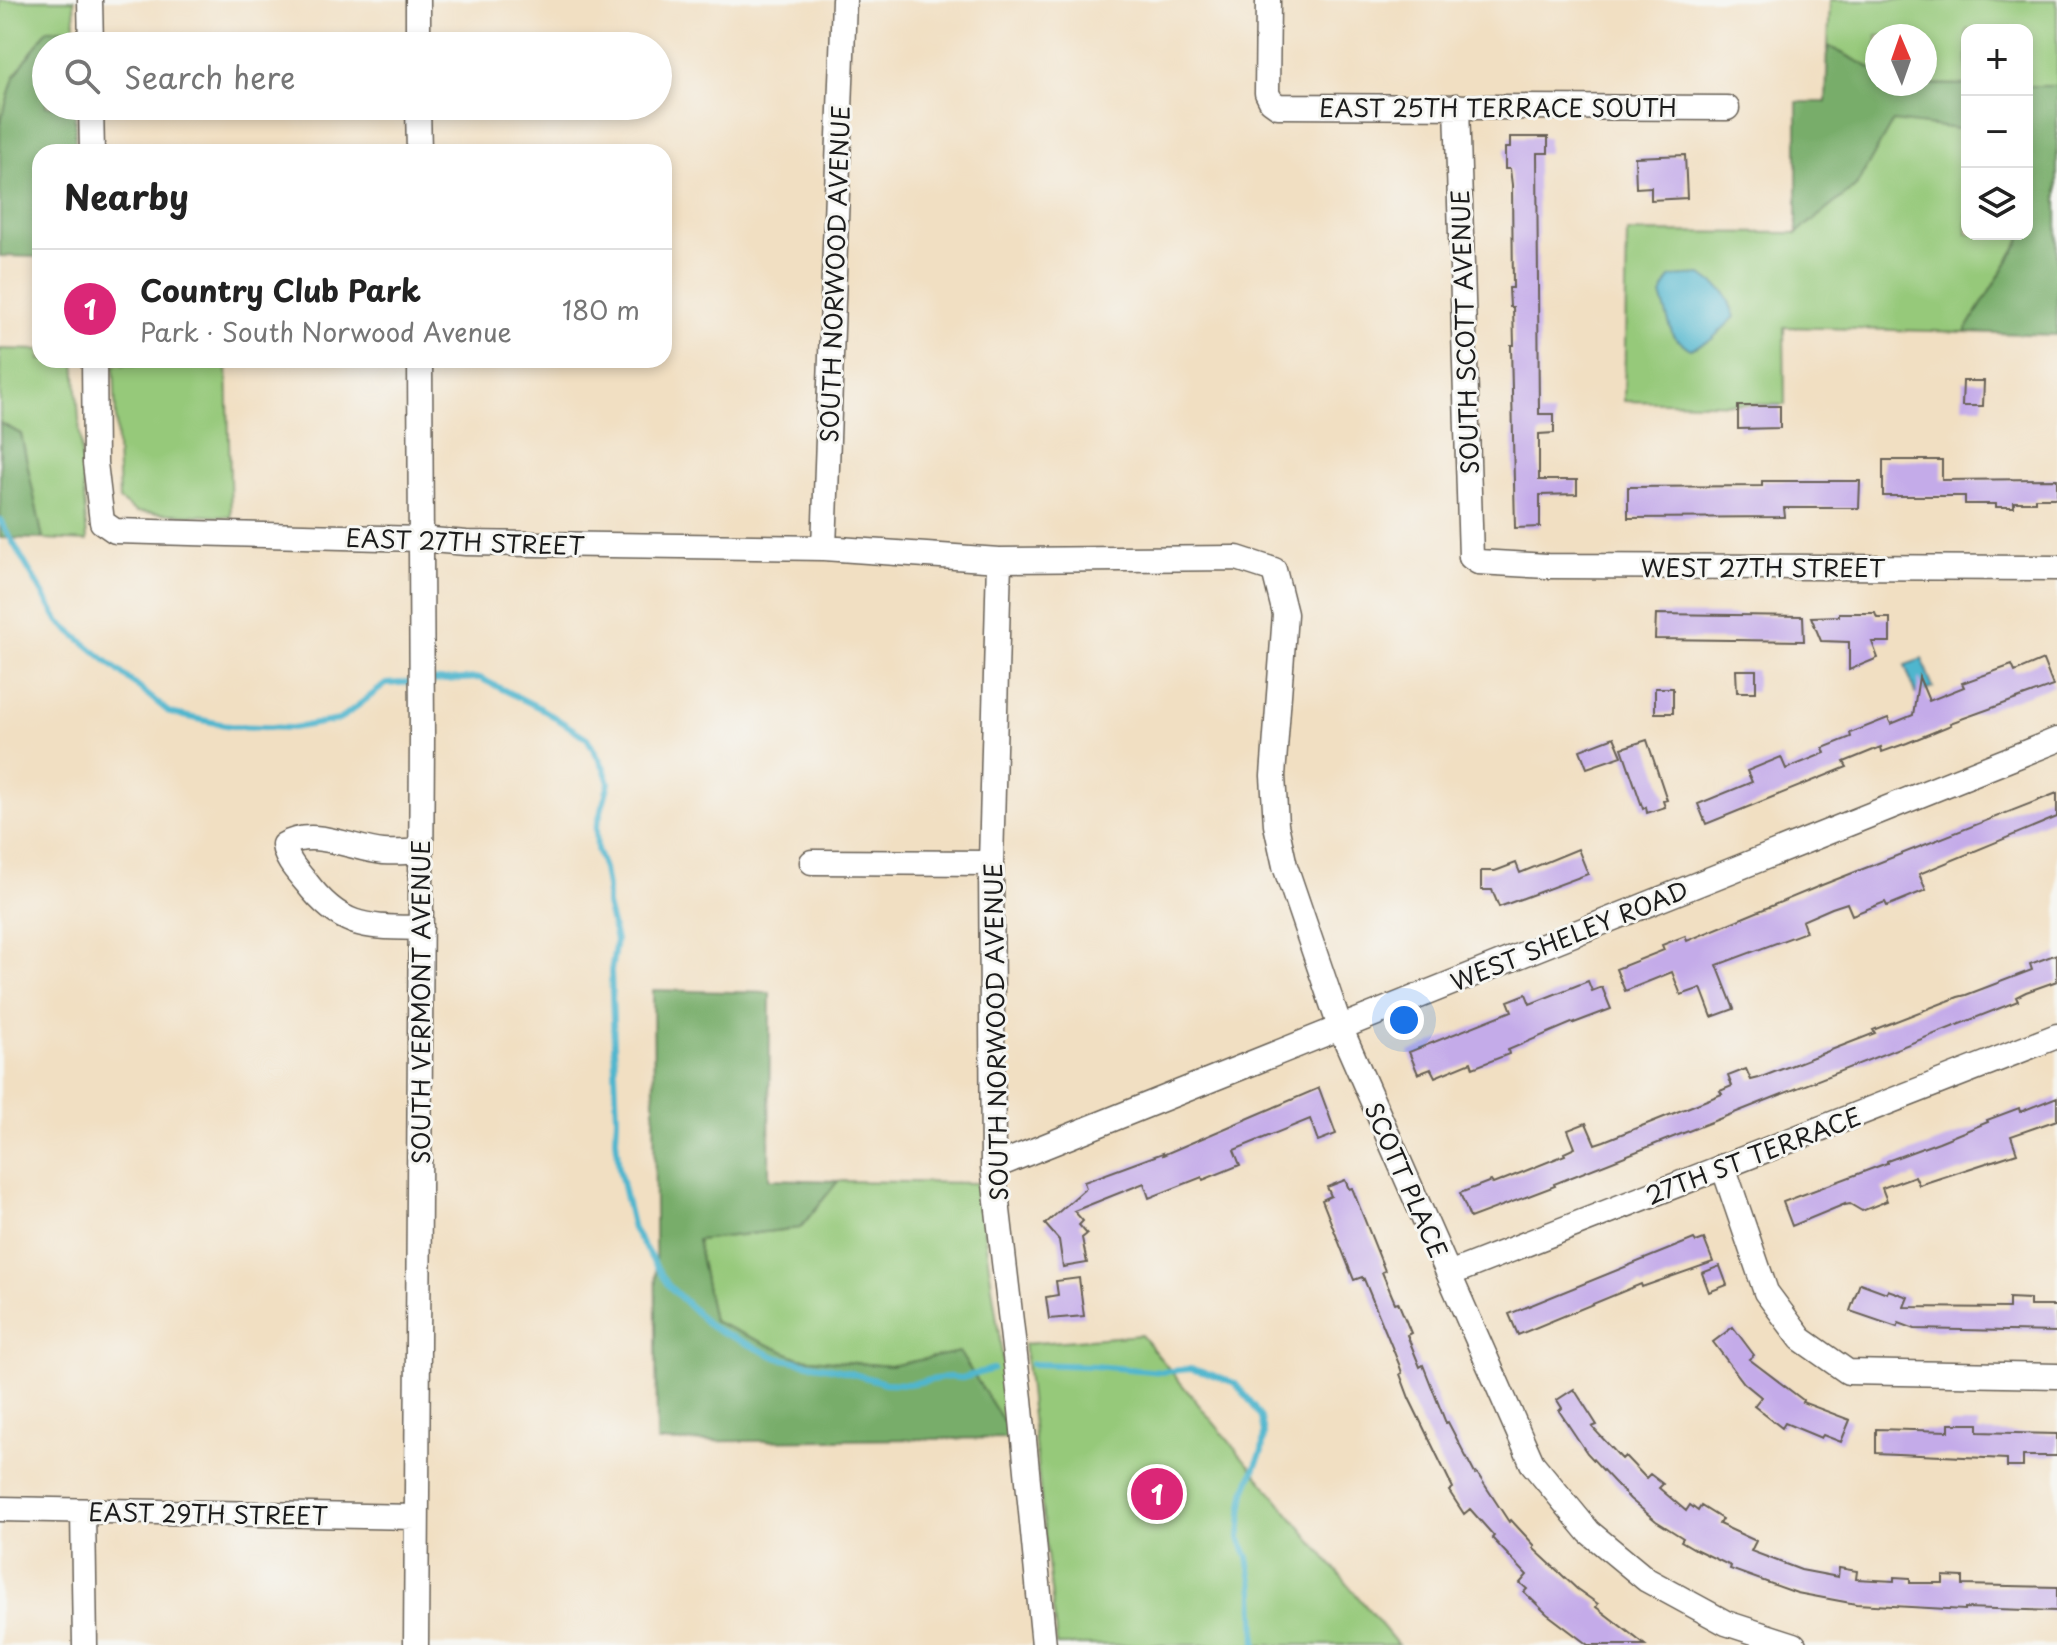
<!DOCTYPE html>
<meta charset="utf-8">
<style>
body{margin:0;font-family:"Playpen Sans",sans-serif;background:#f6f6f6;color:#222}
.controls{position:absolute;right:24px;top:24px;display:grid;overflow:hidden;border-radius:16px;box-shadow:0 4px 12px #0003}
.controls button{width:72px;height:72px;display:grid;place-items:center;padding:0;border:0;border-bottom:2px solid #e0e0e0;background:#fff;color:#222;font:40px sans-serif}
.compass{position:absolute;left:1865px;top:24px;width:72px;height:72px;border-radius:50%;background:#fff;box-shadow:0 4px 12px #0003;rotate:358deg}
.you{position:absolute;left:1404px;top:1020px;width:28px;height:28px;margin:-20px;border:6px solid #fff;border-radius:50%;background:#1a73e8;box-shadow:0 0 0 12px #1a73e833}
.badge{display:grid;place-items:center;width:52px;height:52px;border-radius:50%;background:#db2777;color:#fff;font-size:26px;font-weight:700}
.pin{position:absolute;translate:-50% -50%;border:4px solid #fff;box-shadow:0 2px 8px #0006}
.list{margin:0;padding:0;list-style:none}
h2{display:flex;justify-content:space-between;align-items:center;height:104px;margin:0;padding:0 32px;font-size:34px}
h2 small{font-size:26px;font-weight:400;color:#767676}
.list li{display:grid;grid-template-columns:52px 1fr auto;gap:24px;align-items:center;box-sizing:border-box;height:120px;padding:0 32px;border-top:2px solid #e0e0e0}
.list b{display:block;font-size:30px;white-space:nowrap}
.list p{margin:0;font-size:26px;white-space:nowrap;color:#767676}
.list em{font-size:26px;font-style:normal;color:#767676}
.icon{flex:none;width:44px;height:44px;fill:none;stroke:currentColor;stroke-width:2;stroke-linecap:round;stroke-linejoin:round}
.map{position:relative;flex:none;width:2057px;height:1645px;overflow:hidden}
.search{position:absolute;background:#fff;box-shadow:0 4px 12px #0003;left:32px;top:32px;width:640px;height:88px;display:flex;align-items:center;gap:20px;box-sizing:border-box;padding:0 28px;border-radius:44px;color:#767676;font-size:30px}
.panel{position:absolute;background:#fff;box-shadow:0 4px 12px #0003;left:32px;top:144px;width:640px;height:224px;border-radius:24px}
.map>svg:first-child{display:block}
</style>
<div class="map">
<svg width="2057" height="1645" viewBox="0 0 2057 1645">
<rect width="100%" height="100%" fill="#f6f6f2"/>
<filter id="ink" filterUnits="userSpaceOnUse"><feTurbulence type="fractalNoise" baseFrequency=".0125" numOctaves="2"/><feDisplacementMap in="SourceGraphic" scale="16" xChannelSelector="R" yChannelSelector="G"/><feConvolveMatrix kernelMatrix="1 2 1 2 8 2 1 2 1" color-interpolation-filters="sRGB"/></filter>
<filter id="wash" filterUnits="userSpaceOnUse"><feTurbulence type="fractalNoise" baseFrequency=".006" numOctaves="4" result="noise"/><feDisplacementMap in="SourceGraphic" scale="32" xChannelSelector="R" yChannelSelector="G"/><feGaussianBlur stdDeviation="1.8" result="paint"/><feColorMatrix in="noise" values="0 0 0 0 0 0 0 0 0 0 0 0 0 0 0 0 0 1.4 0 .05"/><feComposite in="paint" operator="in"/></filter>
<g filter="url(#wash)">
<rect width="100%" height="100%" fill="#f1dfc2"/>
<!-- green -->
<path fill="#96c97a" stroke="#59724b" stroke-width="2" d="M0,0h74l1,29 -28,1 -33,47 -14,47z
M1830,0h227v86h-30v-56h-60v55l-42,-1v-48h-48v35l-49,-25z
M1893,120l74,10v104h54l-1,7 -55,91 -181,-5 1,78 -161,-4 3,-169 170,1 59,-47z
M0,349l40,1v10h35l12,181 -44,-2 -22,-105 -21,-11z
M227,363l4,154 -95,-5 -17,-12 -5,-135z
M838,1181l139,2 37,255 -55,-86 -69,14 -91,-8 -86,-37 -16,-81 103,-12z
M1141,1335l257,310h-341l-33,-301z"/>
<!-- forest -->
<path fill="#78ad6a" stroke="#4a6443" stroke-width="2" d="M75,29v17h-29v60h29v46h-35v105l-40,-1v-132l14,-47 33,-47z
M1828,46l49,25v13l90,1v45l-74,-9 -37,65 -59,47v-131h29z
M2027,86h30v249l-92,-3 55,-90 1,-8h6z
M0,423l21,11 22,105 -43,-1z
M653,990l117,3 -1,186 69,2 -38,47 -103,12 16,81 86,37 91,8 69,-14 55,86 -357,4z"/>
<!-- water -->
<path fill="#50b6ce" stroke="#366975" stroke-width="2" d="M1702,275l23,17 10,25 -24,23 -21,9 -17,-13 -12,-41 10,-18z
M1922,659l11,29 -17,6 -11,-29z"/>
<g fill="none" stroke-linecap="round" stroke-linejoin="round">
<!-- stream -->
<path stroke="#50b6ce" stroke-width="6" d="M0,520l59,102 111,91 60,13 62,2 47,-8 47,-36 29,-2
M426,681l54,-3 60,30 47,30 17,30 5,15 -13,46 1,20 7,20 3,18v18l9,35 -5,31 6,147 -1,21 3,30 14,60 35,56 43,42 67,31 58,11 49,14 23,1 40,-7 14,1 31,-9
M1032,1364l62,2 68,6 28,-3 20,5 25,9 16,19 10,16 3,16 -2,17 -17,41 -3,21 -2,25 8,20 6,33 2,54"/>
</g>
<g id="blocks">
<!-- building -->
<path fill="#c4abe9" d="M1510,137h38v16h-11l2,261h15v19l-15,1v46h38v14l-37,1v32l-25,1 -4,-183h3l-1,-38h-3l-1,-19h4l-1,-103 -2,-16h-5v-21h5z
M1685,155l2,43 -36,2v-13l-15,1 -1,-31z
M1963,381h21l-1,25h-21z
M1738,406h42v22l-42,1z
M1883,460h59v20l115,-1v19h-22v4h-21v5h-18v-3h-31v-8h-82z
M1762,481h98l-1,27h-75l1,9 -157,1v-31l134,-1z
M1839,613h36l2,5h13v24h-18l6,16 -29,12v-28l-28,-1 -10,-24 28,-1z
M1656,614l147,2 1,25 -149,-2z
M2043,660l10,26 -103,37 1,2 -44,18 -25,9 -1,-5 -37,15 3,5 -141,57 -8,-20 54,-22 -5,-11 34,-14 5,12 39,-16 -2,-5 28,-11 -1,-4 38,-15 3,6 22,-9 6,-38 10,24 35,-14 -2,-4 50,-18 3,7z
M1736,670h20v22h-19z
M1655,688h18v25h-18z
M1614,737l8,19 -35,12 -7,-18z
M1647,740l20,60 -4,1 2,6 -18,6 -1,-6 -3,2 -21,-61z
M2057,793v24l-138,57 7,16 -39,16 -2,-4 -33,13 -5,-12 -15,5 -30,13 4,11 -89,33 17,44 -22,8 -11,-29 -20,7 -9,-23 -47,19 -9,-22 48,-19 -2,-5 23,-9 2,5 135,-56z
M1578,849l10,25 -89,33 -7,-17h-11v-19h14l21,-8 4,10z
M2057,954v27l-31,11 -10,5 2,4 -464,183 1,2 -85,32 -10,-25 31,-12 2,3 72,-29 -1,-2 11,-5 -7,-18 18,-7 9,21 9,-3 118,-47 -2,-3 12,-5 -4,-10 18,-7 5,11 8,-2 116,-45 -2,-3 85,-33 8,-2 66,-25 -2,-6z
M1588,981l4,10 10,-4 9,22 -37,14v-1l-66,28 1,4 -36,14 -2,-6 -36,15 -4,-8 -13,5 -9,-22 103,-41 -4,-10 18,-7 4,10z
M1319,1088l17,46 -18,7 -8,-22 -76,31 6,15 -37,15 -1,-3 -53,21 -5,-15 -70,28 9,10 -4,4 8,9 -5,4 5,25 -24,4 -4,-27 -14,-16 41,-36 -2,-6 79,-29v2z
M2057,1097v23l-46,16 6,17 -98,32 -4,-9 -33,12 5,13 -25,10 -12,-7 -5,1v-1l-53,22 -9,-24 104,-39v-2l52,-19 49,-20 -1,-2 32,-12 1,4z
M1345,1180l4,9 3,-1 33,83 -3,1 13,31 3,-1 13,31 -4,2 13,32 3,-2 23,58 2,-1 27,52 2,-1 32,49 2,-2 24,26 -2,2 44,41 21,15 -2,3 49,38h-57l-41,-31 -23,-22 3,-3 -7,-6 7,-8 -35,-37 2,-2 -24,-27 -6,5 -15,-23 4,-3 -44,-90 -9,-24 2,-1 -3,-9 -35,-85 -1,1 -1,-3 -8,3 -32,-80 9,-4 -4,-9z
M1694,1239l2,3 8,-3 9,23 -71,25 -1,-3 -123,51 -9,-21z
M1720,1266l7,19 -18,7 -7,-19z
M1079,1278l5,38 -35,3 -3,-22 12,-2 -2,-14z
M1860,1283l27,10 1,-3 20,7 -4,10 105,1v-10l21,1v7h26l1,26 -142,-3 -16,-6 -2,4 -47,-16z
M1733,1327l21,28 -5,4 54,41 -1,2 48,18 -9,22 -18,-7 -2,3 -36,-15 -3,5 -28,-22 7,-9 -17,-14 -31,-41z
M1574,1389l23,36 -5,2 30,32 3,-3 21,22 4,-4 13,10 -4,4 27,23 4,-6 8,6 3,-5 21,13 -3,5 37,17 -5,10 50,19 37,7 1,-9 18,3 -1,8 38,2v-4l16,1v5h33v-7l20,1v8l94,2v24l-92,-3v2l-109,-6 -59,-11 -67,-24 1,-3 -36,-17 -14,-8 2,-3 -27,-17 -26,-22 -43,-46 -28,-42 3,-3 -5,-8z
M1949,1424h29v8l79,2v22h-34v11h-16v-8l-131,-6v-24l73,2z"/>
</g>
</g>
<g filter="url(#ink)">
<use href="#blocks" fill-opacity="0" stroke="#676056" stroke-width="2"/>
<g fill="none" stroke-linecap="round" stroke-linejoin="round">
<!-- minor casing -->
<g stroke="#676056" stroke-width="27">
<path id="minor" d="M90,0l1,46
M418,0v46
M1268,0l-1,93 4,8 7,5 449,2
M91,106l1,46
M418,106l1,46
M1457,106l14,451 7,5 69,4 510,2
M94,360l1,103 7,59 13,9 306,8 45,4 358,5 175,12 238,-2 37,12 11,44 -12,162 3,49 9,41 55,161 192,436 57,69 58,48 79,43 68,22
M824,548l20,-548
M999,560l-8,303 2,304 27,232 24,246
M812,862l179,1
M421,928c-55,-1 -79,1 -115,-46 -10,-12 -20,-22 -22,-37 29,-18 68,4 99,7 13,1 26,0 38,-1
M1723,1166l43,126 35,47 47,33 209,4
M993,1167l1064,-427
M1449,1274l608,-238
M0,1509l416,8
M83,1511l2,134
M416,1645l6,-908 -2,-377"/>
</g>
<!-- minor -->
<use href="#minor" stroke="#fff" stroke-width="24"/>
</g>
</g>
<g text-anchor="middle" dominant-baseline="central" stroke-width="6" stroke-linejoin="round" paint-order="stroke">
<!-- street labels -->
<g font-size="24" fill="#1c1c1c" stroke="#f6f6f2">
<text x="1498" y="107">EAST 25TH TERRACE SOUTH</text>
<text transform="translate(834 274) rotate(-88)">SOUTH NORWOOD AVENUE</text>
<text transform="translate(1464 332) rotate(-92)">SOUTH SCOTT AVENUE</text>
<text transform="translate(465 541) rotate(2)">EAST 27TH STREET</text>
<text x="1763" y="567">WEST 27TH STREET</text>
<text transform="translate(1569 935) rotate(-22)">WEST SHELEY ROAD</text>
<text transform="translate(420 1002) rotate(-90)">SOUTH VERMONT AVENUE</text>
<text transform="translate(995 1032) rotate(-91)">SOUTH NORWOOD AVENUE</text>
<text transform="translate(1753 1155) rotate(-21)">27TH ST TERRACE</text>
<text transform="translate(1407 1180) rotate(66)">SCOTT PLACE</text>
<text transform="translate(208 1513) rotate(1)">EAST 29TH STREET</text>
</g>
</g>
</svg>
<div class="controls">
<button>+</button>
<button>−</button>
<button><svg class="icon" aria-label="layers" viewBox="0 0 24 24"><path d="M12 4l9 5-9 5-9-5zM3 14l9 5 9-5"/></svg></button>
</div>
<svg class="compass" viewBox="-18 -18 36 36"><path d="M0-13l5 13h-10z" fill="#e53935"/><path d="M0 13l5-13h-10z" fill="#767676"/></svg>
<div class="you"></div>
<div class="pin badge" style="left:1157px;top:1494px">1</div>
<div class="search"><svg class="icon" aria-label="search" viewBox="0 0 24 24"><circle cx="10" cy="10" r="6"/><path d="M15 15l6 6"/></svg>Search here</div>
<section class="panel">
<h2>Nearby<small></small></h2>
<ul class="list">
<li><span class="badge">1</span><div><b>Country Club Park</b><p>Park · South Norwood Avenue</p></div><em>180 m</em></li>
</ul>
</section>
</div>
